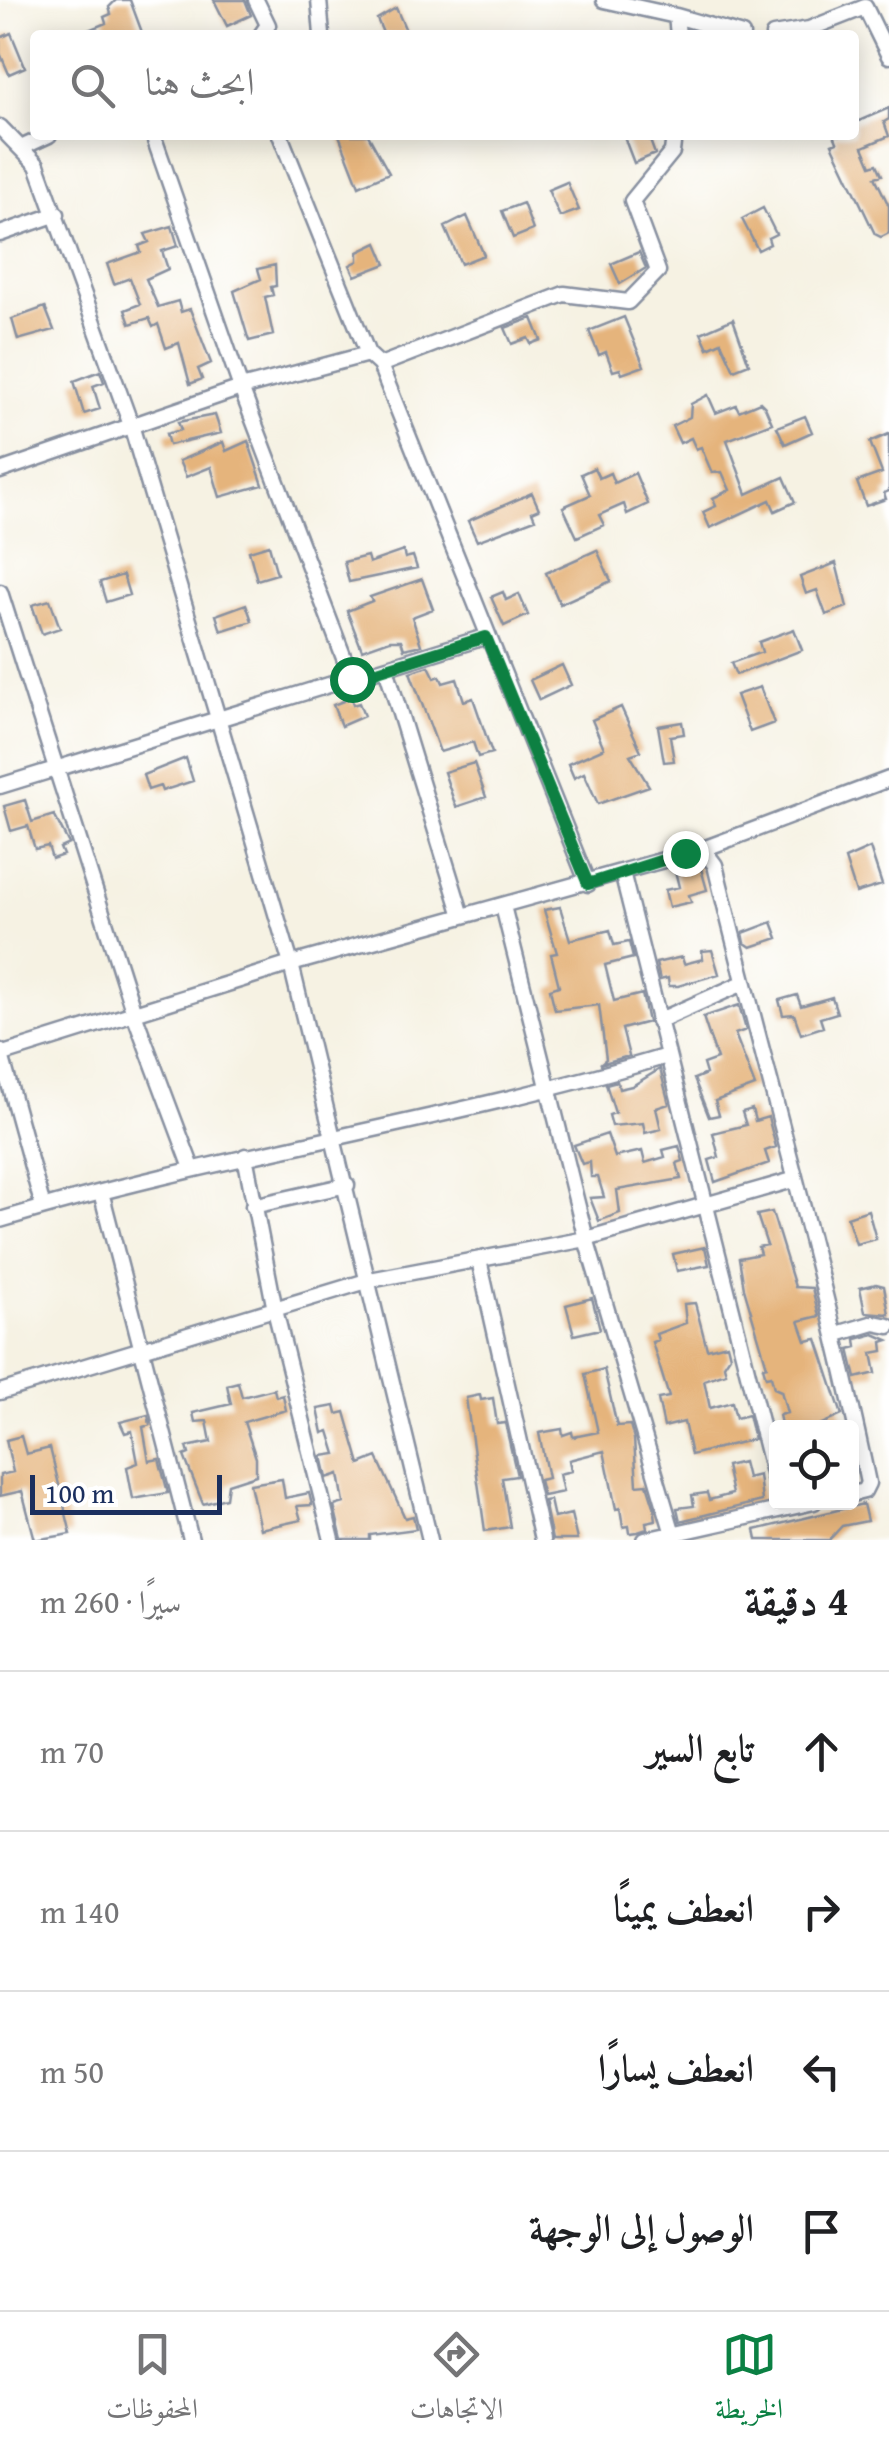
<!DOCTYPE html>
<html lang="ar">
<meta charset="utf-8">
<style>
body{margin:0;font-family:"Gentium Book Plus",Amiri,serif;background:#f6f6f6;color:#202124;direction:rtl}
.controls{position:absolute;right:30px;bottom:30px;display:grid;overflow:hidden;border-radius:10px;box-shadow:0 5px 25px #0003}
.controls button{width:90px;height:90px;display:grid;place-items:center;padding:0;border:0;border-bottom:2px solid #e0e0e0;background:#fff;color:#202124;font:50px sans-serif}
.scale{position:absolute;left:30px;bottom:25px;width:192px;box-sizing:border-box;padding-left:10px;border:5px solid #1b2f5e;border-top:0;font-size:28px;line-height:35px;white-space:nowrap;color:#1b2f5e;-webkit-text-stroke:8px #fff;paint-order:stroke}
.stop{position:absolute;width:30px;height:30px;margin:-22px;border:8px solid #0b8043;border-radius:50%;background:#fff}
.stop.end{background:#0b8043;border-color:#fff;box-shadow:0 2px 10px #0008}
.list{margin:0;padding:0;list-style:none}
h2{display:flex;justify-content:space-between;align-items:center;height:130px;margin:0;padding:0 40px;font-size:42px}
h2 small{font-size:32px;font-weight:400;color:#757577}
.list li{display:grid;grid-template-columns:65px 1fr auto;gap:30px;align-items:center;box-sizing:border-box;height:160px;padding:0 40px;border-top:2px solid #e0e0e0}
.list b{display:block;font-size:38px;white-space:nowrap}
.list em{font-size:32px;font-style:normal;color:#757577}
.icon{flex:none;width:55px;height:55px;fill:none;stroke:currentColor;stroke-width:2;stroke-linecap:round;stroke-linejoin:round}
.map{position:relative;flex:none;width:889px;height:1540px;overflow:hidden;direction:ltr}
.search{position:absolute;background:#fff;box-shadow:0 5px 25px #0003;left:30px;right:30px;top:30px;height:110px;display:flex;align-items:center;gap:25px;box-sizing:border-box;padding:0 35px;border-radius:10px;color:#757577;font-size:38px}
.sheet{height:770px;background:#fff}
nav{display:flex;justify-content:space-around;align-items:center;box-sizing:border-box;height:140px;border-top:2px solid #e0e0e0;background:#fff;font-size:28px;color:#757577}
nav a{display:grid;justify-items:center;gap:5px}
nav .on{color:#0b8043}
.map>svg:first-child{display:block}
</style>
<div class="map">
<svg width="889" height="1540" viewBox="0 0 889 1540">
<rect width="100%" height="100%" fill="#fff"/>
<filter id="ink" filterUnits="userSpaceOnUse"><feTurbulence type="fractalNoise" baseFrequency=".01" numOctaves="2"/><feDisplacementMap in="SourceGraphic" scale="20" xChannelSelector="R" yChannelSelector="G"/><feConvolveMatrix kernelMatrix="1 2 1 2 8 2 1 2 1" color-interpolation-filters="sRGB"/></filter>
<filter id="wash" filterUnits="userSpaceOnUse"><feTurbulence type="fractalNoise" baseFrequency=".0048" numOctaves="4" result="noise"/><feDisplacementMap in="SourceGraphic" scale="40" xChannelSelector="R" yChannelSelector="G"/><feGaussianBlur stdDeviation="2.25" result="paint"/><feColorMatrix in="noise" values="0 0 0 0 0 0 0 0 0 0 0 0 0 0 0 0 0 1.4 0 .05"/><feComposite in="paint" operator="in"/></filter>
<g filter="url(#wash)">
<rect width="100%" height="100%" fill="#f6f2e3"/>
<g id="blocks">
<!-- building -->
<path fill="#e5b47b" d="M116,0h14l13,35h-67l30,-12 -2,-6 7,-3 -2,-7z
M214,0h31l6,15 -24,11z
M396,8l12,27h-24l-7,-16z
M11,33l14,34 -16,7 -9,-21v-15z
M889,108v11l-5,3 5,14 -26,11 8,19 6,-2 5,11 -7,2 14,29v27l-8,4 -6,-3 -43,-90 5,-2 -3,-7h20v-12z
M339,135h29l21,38 -30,13z
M648,135l7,19 -21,9 -10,-26z
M567,182l12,28 -19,7 -12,-27z
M523,203l10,27 -20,8 -11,-27z
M763,208l13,26 -8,4 2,6 -12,6 -16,-31z
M467,216l17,39 -23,9 -16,-37z
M172,226l6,20 -16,5 6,18 -22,10 12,28 20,-6 3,11 9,-3 21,54 -13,6 4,10 -12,5 -11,-41 -13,5 -8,-24 -5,3 -4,-9 -19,6 -5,-14 15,-6 -10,-26 -16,6 -7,-20 34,-12 -2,-6 10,-4 -4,-8z
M377,243l9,21 -31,12 -5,-11 8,-4v-9z
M639,252l7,16 -26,16 -9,-20z
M275,265l1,21 -5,1 2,8 -8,2 8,38 -24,6 -15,-50 27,-12 -3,-10z
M45,307l9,23 -36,10 -6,-21z
M624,317l20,49 -22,8 -2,-5 -7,2 -7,-19 -7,3 -10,-24z
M532,318l9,22 -10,4 -3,-6 -16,6 -7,-16z
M733,319l16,45 -15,6 -13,-28 -13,6 -7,-15z
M100,371l4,11 -11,4 7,23 -16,5 -10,-33z
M708,395l8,18 20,-8 3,6 21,-9 5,5 7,16 -45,17 20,54 37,-17 11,25 -20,9 -5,-11 -60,28 -7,-16 13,-6 -3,-8 17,-8 -8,-18 -10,1 -11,-26 -5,2 -5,-11 -11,5 -8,-17 18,-9 1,-13z
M215,415l6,18 -52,12 -3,-11 15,-4 -3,-8z
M805,416l7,16 -27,12 -8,-17z
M889,434v57l-5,2 2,6 -20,7 -9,-24 25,-9 -12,-31z
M248,441l15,44 -43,12 -9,-30 -25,10 -7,-16 44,-19 3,9z
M594,468l5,10 11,-5 4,10 21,-10 13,31 -21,10 -3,-10 -25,11 5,10 -27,12 -14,-30 27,-12 -9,-21z
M532,493l7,16 -7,3 3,7 -58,22 -9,-20z
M269,545l8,29 -20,6 -8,-29z
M597,550l14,31 -51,23 -14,-31z
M403,551l2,7 8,-2 4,12 -68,14 -5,-20 23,-6 2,7z
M836,563l11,44 -21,8 -9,-25 -11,4 -6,-17z
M123,575l6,20 -23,7 -6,-20z
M422,579l11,30 -21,8 9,28 -17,4 -3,-9h-11l-28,10 -15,-39 25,-10 -2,-4z
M503,592l3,8 13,-6 9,21 -24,11 -13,-29z
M50,600l10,28 -18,6 -10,-29z
M246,604l6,17 -31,10 -5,-16z
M794,629l8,21 -66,25 -5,-12 31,-11 -3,-10z
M562,665l9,20 -32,15 -9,-20z
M429,666l6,12 5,-2 3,7 14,-4 7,22 9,-3 19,55 -14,4 -5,-15 -33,10 -30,-80z
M760,687l14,36 -24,9 -14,-37z
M351,698l2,7 6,-2 5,13 -23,10 -8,-21z
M621,707l20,44 -11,4 19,31 -51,18 -14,-31 -10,5 -6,-14 36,-16 -12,-28z
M682,722l2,12 -14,2 4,25 -10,1 -6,-36z
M186,758l7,23 -31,10 -2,-5 -12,4 -5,-15z
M474,763l12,34 -30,10 -12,-35z
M25,800l7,22 22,-7 15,29 -9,4 3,7 -11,4 -4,-13 -13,3 -7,-23 -17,5 -7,-25z
M870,848l12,37 -26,8 -11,-34z
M700,865l7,25 -18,5 2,7 -22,5 -4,-17 14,-3 -4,-16z
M560,907l10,33 40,-10 4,15 15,-3 4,16 -28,7 9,36 28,-7 6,28 -26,7 7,27 -29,8 6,-5 -7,-54 -44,5 -5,-21 9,-3 -8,-32 6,-1 -13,-43z
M772,922l6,16 -27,9 -6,-4 -2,-10z
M712,950l7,24 -41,12h-9l-1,-8 -8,2 -4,-17 26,-6 2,7 19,-5 -1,-8z
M797,995l4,11 31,-9 5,16 -17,5 3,9 -22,7 -7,-20 -11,1 -4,-15z
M739,1005l7,25 -11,4 20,52 -40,15 4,14 -10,2 -15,-38 12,-5 -3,-10 14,-5 -14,-42z
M660,1069l9,35 -13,4 5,21 -16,4 -2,-10 -31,3 -3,-11 6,-2 -9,-29 11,-3 2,8 13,-3z
M752,1109l3,12 13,-4 8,30 -11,4 4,12 -54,19 -6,-22 10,-3 -6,-24 33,-8 -4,-13z
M607,1134l8,23 27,-6 3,12 20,-6 -2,-7 16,-4 4,15 -6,2 4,16 -64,11 3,23 -21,8 -9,-23 14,-1 -6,-20h-7l-1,-15 -8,2 -8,-19z
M868,1210l8,29 -20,5 -9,-27z
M772,1212l23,75 17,1 7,28 -20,5 7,20 11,-2 25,76 -29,13h-31l-3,-13 8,-2 -6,-22 -7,-3 -3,-12 -5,1 -3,-10 4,-1 -23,-78 -5,-30 21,-4 -2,-7 9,-2 -10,-30z
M705,1247l4,18 -32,6 -4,-17z
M876,1284l8,2 5,28 -24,-2 -5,-24z
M592,1298l8,31 -26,6 -8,-30z
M695,1303l12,46 20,-5 3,12 -6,9 2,8 -22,7 6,28 22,-6 4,16 12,-3 6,24 -63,16 -7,-33 -20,5 -6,-28 11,-2 -17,-55 6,-2 -2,-6 30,-11 -2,-19z
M874,1334l14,6 -6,2 1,9 -11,2 4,20 -20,5 -7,-29 8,-2 -1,-8z
M604,1369l13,57 13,-1 4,14 3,46 10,-1 7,22 2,14 -10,2 1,7 -9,3 -8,1 -1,-7 -6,1 -3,-19 -4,1 -12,-58 -35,9 2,11 -12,3 4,18 -20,4 -4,-16 9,-2 -9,-45 23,-4 1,6 9,-3 1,5 25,-5 -13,-58z
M238,1382l4,15 32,-8 2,8 7,-2 3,15 -42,12 12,36v17l-28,9 -2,14 -23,6 -19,-48 5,-2 -2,-7 24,-5 -4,-21 -12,1 -2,-9 38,-9 -4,-19z
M480,1395l1,5 12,-2 4,26 8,-1 12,53 -15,2 8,49 -25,4 -19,-133z
M335,1406l2,8 8,-2 15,52 17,-7 28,61 8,-2 3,13 -46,6v5h-28l-8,-34 10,-3 -5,-29 -12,4 -5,-22 14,-2 -7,-23 -6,2 -5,-24z
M148,1415l2,10 -7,2 6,34 10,-2 9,34 -35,6 -6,-32 11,-4 -6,-32 -7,2 -5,-11z
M21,1436l5,18 24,-6 21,86 -36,6 -13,-49 -22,5v-21l13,-3 -7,-32z
M743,1462l4,16 12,-3 3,26 -82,20 -3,-13 17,-2 -2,-11 15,-2 2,7 23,-6 -6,-28z
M282,1479l3,19 24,-5 3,12 -15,1 4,14 -41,9 -10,-45z
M550,1500l4,18 17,-4 6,26h-25l-8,-39z
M863,1504l4,17 -25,5 -13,14h-72l-2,-10z"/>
</g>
</g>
<g filter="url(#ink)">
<use href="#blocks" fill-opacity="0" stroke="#8890a0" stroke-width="2.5"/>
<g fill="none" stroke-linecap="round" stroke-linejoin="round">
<!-- minor casing -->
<g stroke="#8890a0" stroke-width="19">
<path id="minor" d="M256,0l12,25 -7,10
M319,0l3,35
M604,0l72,16 2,19
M676,16l66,19
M773,35l36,-6 56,-22 24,49
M0,127l37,38 94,260 160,539 139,576
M153,135l88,253 111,291
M280,135l88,219 12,11 208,519
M23,147l26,-12
M0,234l57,-20
M380,365l184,-71 64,8 30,-31 -26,-70 40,-49 2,-17
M0,471l241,-83 127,-34
M0,592l135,424 57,152
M386,668l76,248
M0,786l485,-149
M703,849l12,16c50,206 110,410 153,618l-4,8 -12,3
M622,872l154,613
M503,906l83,333 87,295
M658,1021l85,-38
M0,1051l43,156
M0,1055l291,-91 412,-115 186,-70
M245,1156l30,154 57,230
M101,1192l90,348
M253,1206l94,-21
M0,1220c220,-66 448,-98 667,-164
M479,1260l63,280
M837,1334l37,-11 15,3
M0,1392l370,-112 216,-41 207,-59
M645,1540l169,-38"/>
</g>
<!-- minor -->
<use href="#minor" stroke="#fff" stroke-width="14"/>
</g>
</g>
<g fill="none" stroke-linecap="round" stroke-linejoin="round" filter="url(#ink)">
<!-- route -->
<path stroke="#0b8043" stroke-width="12" d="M352,679l134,-42 102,247 97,-31"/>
</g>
</svg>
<div class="controls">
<button><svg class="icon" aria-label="locate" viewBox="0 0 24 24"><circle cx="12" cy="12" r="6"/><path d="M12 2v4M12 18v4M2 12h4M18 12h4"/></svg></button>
</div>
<div class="scale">100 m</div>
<div class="stop" style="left:352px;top:679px"></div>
<div class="stop end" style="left:685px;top:853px"></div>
<div class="search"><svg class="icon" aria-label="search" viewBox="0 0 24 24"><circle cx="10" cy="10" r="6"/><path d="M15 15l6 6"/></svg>ابحث هنا</div>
</div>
<section class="sheet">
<h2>4 دقيقة<small>سيرًا · 260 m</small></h2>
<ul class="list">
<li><svg class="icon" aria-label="ahead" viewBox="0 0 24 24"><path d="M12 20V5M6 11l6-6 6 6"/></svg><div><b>تابع السير</b></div><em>70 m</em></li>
<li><svg class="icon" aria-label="right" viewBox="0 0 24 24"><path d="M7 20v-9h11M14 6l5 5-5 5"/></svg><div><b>انعطف يمينًا</b></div><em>140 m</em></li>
<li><svg class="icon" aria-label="left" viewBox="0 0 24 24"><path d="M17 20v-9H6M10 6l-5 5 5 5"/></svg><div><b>انعطف يسارًا</b></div><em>50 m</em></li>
<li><svg class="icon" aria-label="arrive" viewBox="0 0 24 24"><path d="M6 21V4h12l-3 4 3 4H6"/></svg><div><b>الوصول إلى الوجهة</b></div></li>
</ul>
</section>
<nav>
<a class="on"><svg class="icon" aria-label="map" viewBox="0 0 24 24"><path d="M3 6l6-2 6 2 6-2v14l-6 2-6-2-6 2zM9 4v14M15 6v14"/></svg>الخريطة</a>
<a><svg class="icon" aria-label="directions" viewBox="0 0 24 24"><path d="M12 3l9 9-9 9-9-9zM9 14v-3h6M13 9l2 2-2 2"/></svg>الاتجاهات</a>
<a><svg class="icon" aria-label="saved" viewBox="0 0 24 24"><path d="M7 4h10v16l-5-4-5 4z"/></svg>المحفوظات</a>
</nav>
